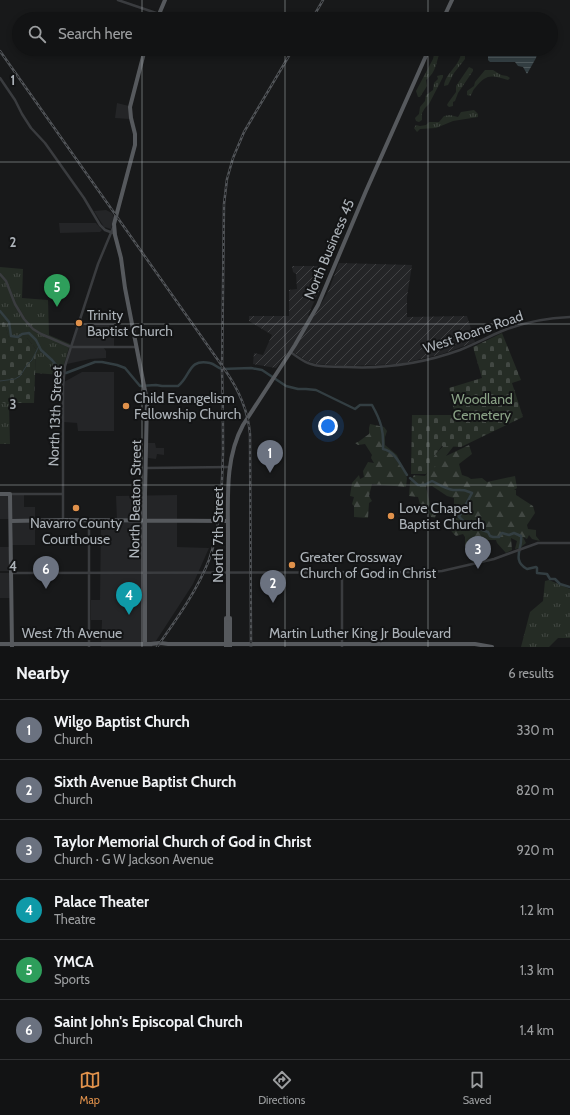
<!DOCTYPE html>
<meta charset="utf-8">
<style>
body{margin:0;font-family:Cabin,sans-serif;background:#1b1c1d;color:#f1f3f6}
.you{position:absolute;left:328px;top:426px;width:14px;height:14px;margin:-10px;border:3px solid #fff;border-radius:50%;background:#1a73e8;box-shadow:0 0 0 6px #1a73e833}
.badge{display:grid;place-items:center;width:26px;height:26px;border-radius:50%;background:#e0914b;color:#fff;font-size:13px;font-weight:700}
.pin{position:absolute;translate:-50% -33px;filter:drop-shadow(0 1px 2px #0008)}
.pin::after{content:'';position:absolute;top:21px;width:14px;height:12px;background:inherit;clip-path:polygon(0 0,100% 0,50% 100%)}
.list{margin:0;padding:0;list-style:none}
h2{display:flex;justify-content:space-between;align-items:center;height:52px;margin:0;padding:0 16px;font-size:17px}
h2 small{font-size:13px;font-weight:400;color:#9c9ea0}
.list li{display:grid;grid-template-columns:26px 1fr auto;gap:12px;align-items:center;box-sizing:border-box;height:60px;padding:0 16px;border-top:1px solid #313234}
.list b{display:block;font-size:15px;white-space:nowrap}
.list p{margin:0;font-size:13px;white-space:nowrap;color:#9c9ea0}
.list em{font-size:13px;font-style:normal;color:#9c9ea0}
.icon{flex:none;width:22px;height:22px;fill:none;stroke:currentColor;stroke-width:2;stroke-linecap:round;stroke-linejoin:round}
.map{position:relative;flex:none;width:570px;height:647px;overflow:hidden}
.search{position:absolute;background:#121314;box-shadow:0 2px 6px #0003;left:12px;right:12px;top:12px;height:44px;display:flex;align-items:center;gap:10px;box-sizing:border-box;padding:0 14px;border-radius:22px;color:#9c9ea0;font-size:15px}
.sheet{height:412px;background:#121314}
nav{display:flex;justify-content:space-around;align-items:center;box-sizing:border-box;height:56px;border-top:1px solid #313234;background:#121314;font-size:11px;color:#9c9ea0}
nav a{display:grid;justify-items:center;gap:2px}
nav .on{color:#e0914b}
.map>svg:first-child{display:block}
</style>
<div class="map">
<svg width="570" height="647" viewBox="0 0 570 647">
<defs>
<pattern id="industrial-furrows" width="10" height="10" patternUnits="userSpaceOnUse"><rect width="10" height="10" fill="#242527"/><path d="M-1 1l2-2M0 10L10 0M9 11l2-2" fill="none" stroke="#414244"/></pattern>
<pattern id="grass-tufts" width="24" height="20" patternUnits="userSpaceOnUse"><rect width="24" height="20" fill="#252c25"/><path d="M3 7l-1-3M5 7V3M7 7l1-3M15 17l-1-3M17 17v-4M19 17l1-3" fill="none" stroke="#424843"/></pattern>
<pattern id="forest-firs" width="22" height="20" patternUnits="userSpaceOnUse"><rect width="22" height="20" fill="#252c25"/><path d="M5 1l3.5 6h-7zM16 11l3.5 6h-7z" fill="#424843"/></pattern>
<pattern id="cemetery-stones" width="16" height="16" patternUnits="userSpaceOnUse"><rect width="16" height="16" fill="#252c25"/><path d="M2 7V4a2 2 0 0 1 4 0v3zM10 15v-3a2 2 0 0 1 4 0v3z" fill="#424843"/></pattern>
<pattern id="water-rules" width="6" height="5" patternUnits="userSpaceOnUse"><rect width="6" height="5" fill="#333e42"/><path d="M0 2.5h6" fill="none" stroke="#4e585b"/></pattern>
</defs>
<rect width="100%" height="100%" fill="#18191a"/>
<!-- built -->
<path fill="#242527" d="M117,103l12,3v13l-14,-1z
M106,210l6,3 2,4 -3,12 -7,-2 -10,-16z
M59,223h37l6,7 -2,2 -40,1z
M80,323l34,1v22h-42z
M72,347h31l3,4v7l-16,1 -23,5z
M82,372h32v59h-36l-1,-8 -13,-1v-40z
M148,443h7l1,5h8v7l-7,-1 -1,5 -8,-1z
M24,494v13h11v12h-23v-24z
M0,495h9v24h-9z
M177,495v52l32,1 -16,36 -41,63h-51l1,-27h-11v-20h9l1,-78h16l-1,-26z
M13,521h22v24h-23z
M0,547h9v24h-9z
M0,573h9l1,25h-10z"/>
<!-- industrial -->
<path fill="url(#industrial-furrows)" d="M339,263l73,2 -5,32v20l60,-1 8,26 -33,12 -42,10 -53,2 -30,-2 -10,-3 -14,-9 35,-60z
M292,266h26v23h2l-12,26 2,2 -16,26 -18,25 -23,-4 1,-11 9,2 9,-20 -23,-14v-5h40v-26l8,-1 -1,-15 -3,-2z"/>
<!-- grass -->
<path fill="url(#grass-tufts)" d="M435,49h6c-5,12 -4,23 -15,31l1,6 -7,11h-2l-2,-6 17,-32z
M461,53l4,1v5l-11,14 -6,12 -4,1c1,-13 16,-20 17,-33z
M469,67l4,2v2l-15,22 -3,8 -2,1v4l-4,1 -2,-2 1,-2 8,-11v-6z
M485,70h8l8,5 6,1 3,2 -2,2c-18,-5 -21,-6 -33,8 -3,3 -2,5 -5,8l-3,-1v-4l7,-5 1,-4z
M441,75h2v2l-14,27 -4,4 -3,5v7l-3,2 -3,-1 -1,-3 4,-4 1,-7 5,-6 1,-6 7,-5 1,-7 4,-4 -1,-3z
M474,110l4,4v3l-25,4 -17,7 -16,1 -3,3 -3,-4 2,-3 4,1 6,-1 3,-3h10l5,-6 6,-1 8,2 3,-5z
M0,267l23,2 -1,29 26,2 1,35 21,9 -9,31 -26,-2 1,-24 -9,-11 -18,1 -5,-18h-4z
M0,403h9l1,41h-10z
M549,580l21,9v49h-12l-9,9h-28l9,-35 13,-11 2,-20z"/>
<!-- forest -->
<path fill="url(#forest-firs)" d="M370,424l14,3 3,4 -2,6v8l12,10 10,23 -1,9 -34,-3 -3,12 3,5 -3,2 -1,15 -14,-1v-11l-2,-2 2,-7 -4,-1 2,-13 7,-8 1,4 4,-2 -1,-6 5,-9 6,1 -3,-5 1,-3 -7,-11 -7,1 -3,-2 3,-1 11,-8v-6z
M456,443l-10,13 23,-11 3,9 -13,10 3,11 6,2 3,2 11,-1 5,4 28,-6 2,12 -3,2h2v5l17,11 2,7 -8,12 1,4 8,1v6l4,5 -8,-2 -3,-4 -2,4 -4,-2 3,6 -6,5 -5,1 2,-8 -6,-3 1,12 -6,3 -9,-10 -1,-3h-10l3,16 -5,2 -8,-3v6l-4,1 -1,-9 -6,-7v-9l-2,-3 -7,2c-5,-4 -7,-8 -5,-14l5,-1 -2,-6v-17l-7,-2 -15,-10 -6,1 5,21 5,6 -1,4 -4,-1 -2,-4 -17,-2 8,-7 -2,-7 -9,-1 1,-14 4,-7 11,1 10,-13 -2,-6 11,-12z"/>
<!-- cemetery -->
<path fill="url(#cemetery-stones)" d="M0,321h4l5,17h18l9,11 -2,54h-34z
M502,333l19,47 -9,3 11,34 -62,30 -19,-1 -8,10 3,9 -11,9h-15l1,-59h43l-6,-27 33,-10 -9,-31z"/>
<!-- water -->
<path fill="url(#water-rules)" d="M514,49l24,1 -2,8 -9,16 -4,-7 -5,-1 -3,-4h-25l-2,-2v-4h2l20,-4z"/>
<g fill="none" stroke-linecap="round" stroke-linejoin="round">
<!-- stream -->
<path stroke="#333e42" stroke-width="1" d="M0,381l15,-2 5,-3 7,-11 5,-5 7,-14"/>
<!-- river -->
<path stroke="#333e42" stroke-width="2.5" d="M0,311l9,11 2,14 7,1 4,-3 7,-1 7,7 5,10 11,10 10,12 4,1 29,-11h7l15,3 8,3 15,18 16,-1 6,1h16c13,-10 10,-28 32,-23 5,1 7,5 12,6l29,-1 11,2 24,16 12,3h8l10,1 39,19 5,-4h12c9,16 12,26 11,44 12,2 18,17 24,26
M410,478l8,7h6l8,-4c6,3 14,8 21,9 10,0 9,-1 19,3l-13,24 9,8 20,7 2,4 3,1h6l3,-4 7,2 5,-2 7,3c2,12 -10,24 6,33l9,-2 1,1v5l10,1 3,5h5l5,5 10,3"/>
<!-- minor -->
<path stroke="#3a3c3f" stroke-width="2.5" d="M118,0l41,14
M0,78l15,22 7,14 9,14 14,15 39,55 16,27 5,5 8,3
M0,274l6,7 9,23 9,15 9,10 8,5 30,13h66
M290,352c7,4 13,10 21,12 11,4 25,2 36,3 39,2 77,-4 113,-17 15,-6 28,-13 42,-19 22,-9 45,-13 68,-14
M146,468l84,-1
M10,494h53
M63,520v-133l2,-21 6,-19 27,-83 15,-36
M89,520v127
M342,572v75
M11,573l419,-1 12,-1 52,-12 44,-16h32"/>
<!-- major -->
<path stroke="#56595d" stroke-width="4" d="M157,19l8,-19
M443,19l9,-19
M0,494h10l2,153
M11,521l54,-1 163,1
M228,622c0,-30 0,-60 0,-89 0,-36 -3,-75 15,-108l52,-80 23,-40 48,-114 63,-142
M0,644h151l9,-1 8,1h307l17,3
M145,644v-150l2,-93 -22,-113 -4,-30 -6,-23 -1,-11 21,-79v-11l-4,-16 -1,-11 15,-58
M226,647v-29
M230,647v-29"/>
<!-- rail casing -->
<g stroke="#515458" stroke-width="2.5">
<path id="rail" d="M312,19l11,-19
M0,51l225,319c14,20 23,40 25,64l1,213
M157,647c19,-27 40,-56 52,-87 12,-34 13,-72 14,-108 0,-27 0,-54 -1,-80l2,-168 3,-25 6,-21 11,-26 49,-83"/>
</g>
<!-- rail -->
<use href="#rail" stroke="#131415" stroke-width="1" stroke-dasharray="3" stroke-linecap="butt"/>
<!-- major-bridge -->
<path stroke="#56595d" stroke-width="4" d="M228,647v-25"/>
</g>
<!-- grid -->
<path fill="none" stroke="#acb2b8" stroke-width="1" stroke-opacity="0.55" d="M142,0v19M285,0v19M428,0v19M142,49v598M285,49v598M428,49v598M0,162h570M0,324h570M0,485h570"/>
<!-- markers -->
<g fill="#e0914b" stroke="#131415" stroke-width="1.5">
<circle cx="79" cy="323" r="4"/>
<circle cx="126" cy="406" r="4"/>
<circle cx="76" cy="508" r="4"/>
<circle cx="391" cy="516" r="4"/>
<circle cx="292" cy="565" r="4"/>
</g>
<g text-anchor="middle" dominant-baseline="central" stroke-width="4" stroke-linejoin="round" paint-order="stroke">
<!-- street labels -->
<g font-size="14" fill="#acb2b8" stroke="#131415">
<text transform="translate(329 249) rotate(-67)">North Business 45</text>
<text transform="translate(473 332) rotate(-19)">West Roane Road</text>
<text transform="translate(55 416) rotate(-88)">North 13th Street</text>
<text transform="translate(135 499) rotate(-89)">North Beaton Street</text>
<text transform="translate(218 535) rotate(-90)">North 7th Street</text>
<text x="72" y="633">West 7th Avenue</text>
<text x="360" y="633">Martin Luther King Jr Boulevard</text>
</g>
<!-- poi labels -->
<g font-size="14" fill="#acb2b8" stroke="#131415" text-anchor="start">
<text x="87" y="315">Trinity<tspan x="87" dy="16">Baptist Church</tspan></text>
<text x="134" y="398">Child Evangelism<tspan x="134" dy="16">Fellowship Church</tspan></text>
<text x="399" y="508">Love Chapel<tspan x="399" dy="16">Baptist Church</tspan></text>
<text x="76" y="523" text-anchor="middle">Navarro County<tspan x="76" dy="16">Courthouse</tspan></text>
<text x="300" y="557">Greater Crossway<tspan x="300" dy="16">Church of God in Christ</tspan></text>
</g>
<!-- park labels -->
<g font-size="14" fill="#89a185" stroke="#131415">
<text x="482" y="399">Woodland<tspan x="482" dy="16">Cemetery</tspan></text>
</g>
</g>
<g font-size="13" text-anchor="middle" font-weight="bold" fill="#acb2b8" stroke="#131415" stroke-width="4" stroke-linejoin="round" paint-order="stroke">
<text x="13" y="85">1</text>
<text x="13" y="247">2</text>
<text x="13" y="409">3</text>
<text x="13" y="571">4</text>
</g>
</svg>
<div class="you"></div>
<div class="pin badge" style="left:270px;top:473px;background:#6b7280">1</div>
<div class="pin badge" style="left:273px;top:603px;background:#6b7280">2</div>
<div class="pin badge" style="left:478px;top:569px;background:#6b7280">3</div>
<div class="pin badge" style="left:129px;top:615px;background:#0f9aa8">4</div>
<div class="pin badge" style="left:57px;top:307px;background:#2e9e5b">5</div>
<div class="pin badge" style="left:46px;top:589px;background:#6b7280">6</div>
<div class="search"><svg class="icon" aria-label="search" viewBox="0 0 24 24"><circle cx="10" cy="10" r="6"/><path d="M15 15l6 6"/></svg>Search here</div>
</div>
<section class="sheet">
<h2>Nearby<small>6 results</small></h2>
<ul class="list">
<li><span class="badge" style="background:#6b7280">1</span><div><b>Wilgo Baptist Church</b><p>Church</p></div><em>330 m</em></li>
<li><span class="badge" style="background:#6b7280">2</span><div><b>Sixth Avenue Baptist Church</b><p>Church</p></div><em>820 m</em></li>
<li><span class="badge" style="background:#6b7280">3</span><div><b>Taylor Memorial Church of God in Christ</b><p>Church · G W Jackson Avenue</p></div><em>920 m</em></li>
<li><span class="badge" style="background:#0f9aa8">4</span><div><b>Palace Theater</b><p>Theatre</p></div><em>1.2 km</em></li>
<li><span class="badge" style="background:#2e9e5b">5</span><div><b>YMCA</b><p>Sports</p></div><em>1.3 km</em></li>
<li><span class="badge" style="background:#6b7280">6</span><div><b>Saint John's Episcopal Church</b><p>Church</p></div><em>1.4 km</em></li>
</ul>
</section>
<nav>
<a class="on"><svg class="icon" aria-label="map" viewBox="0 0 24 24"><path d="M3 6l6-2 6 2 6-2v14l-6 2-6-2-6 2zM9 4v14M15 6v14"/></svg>Map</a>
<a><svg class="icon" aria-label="directions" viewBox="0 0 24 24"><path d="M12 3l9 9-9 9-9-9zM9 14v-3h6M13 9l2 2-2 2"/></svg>Directions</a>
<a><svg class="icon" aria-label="saved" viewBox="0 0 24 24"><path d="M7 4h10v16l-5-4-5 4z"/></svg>Saved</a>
</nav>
